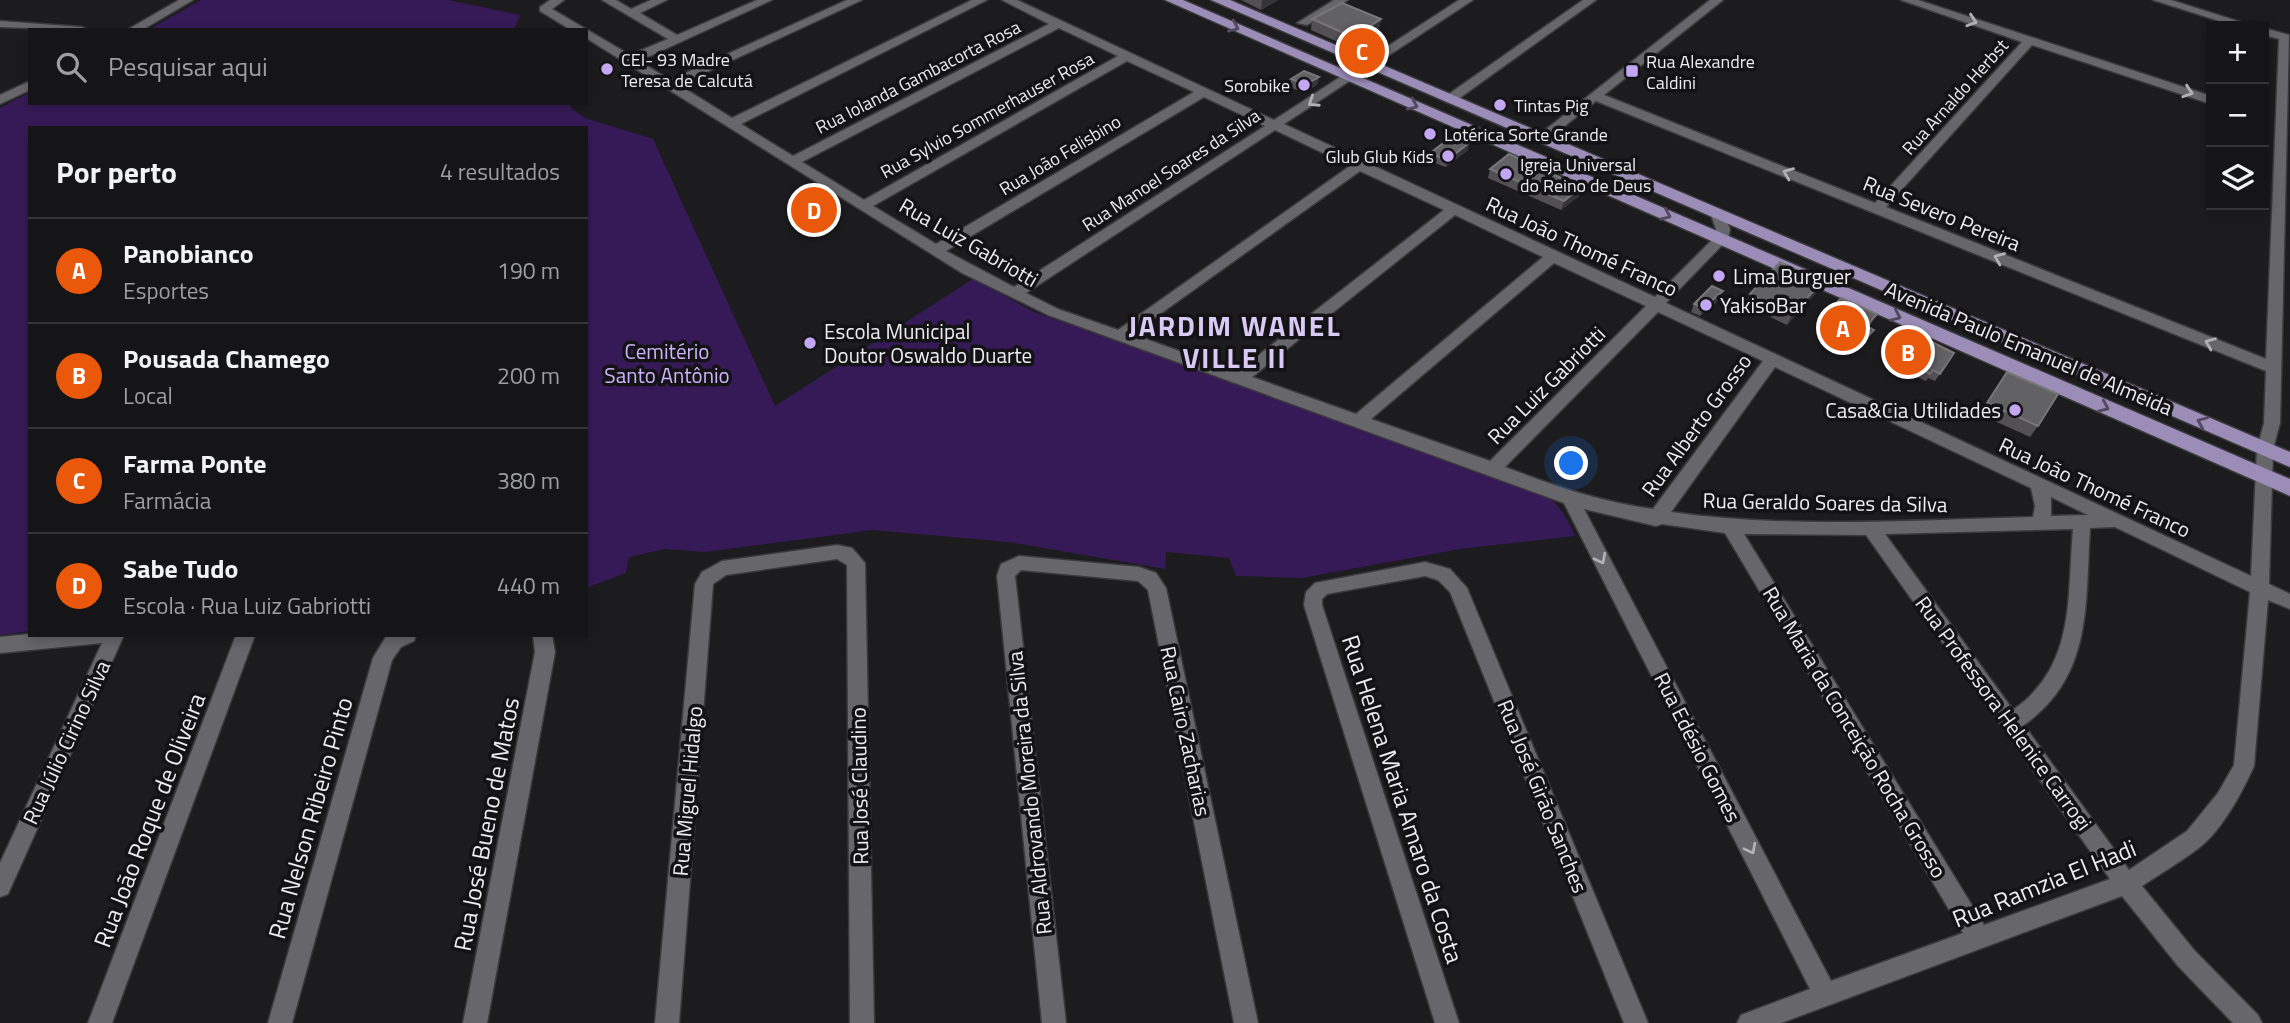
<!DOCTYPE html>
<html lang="pt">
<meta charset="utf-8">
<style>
body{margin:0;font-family:"Titillium Web",sans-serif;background:#1e1d1f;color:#f1f3f6}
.controls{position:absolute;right:21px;top:21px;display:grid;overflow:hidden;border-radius:0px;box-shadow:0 4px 10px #0003}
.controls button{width:63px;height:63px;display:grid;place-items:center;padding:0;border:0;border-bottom:2px solid #343335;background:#151416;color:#f1f3f6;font:35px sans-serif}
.you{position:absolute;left:1572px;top:464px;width:24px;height:24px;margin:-18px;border:5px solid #fff;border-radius:50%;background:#1a73e8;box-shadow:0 0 0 10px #1a73e833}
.badge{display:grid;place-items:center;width:46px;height:46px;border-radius:50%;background:#ea580c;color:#fff;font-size:23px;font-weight:700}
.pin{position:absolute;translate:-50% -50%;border:4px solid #fff;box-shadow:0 2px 7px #0006}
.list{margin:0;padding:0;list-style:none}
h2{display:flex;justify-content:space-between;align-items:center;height:91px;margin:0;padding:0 28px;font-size:30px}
h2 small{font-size:23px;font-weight:400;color:#9d9ea1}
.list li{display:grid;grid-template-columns:46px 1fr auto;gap:21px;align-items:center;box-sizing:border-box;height:105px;padding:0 28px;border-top:2px solid #343335}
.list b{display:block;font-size:26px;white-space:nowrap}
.list p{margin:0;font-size:23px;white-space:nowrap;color:#9d9ea1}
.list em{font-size:23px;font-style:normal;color:#9d9ea1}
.icon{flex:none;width:38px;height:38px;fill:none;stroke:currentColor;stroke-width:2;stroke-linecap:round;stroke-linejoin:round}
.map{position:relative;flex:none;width:2290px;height:1023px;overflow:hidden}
.search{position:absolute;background:#151416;box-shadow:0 4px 10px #0003;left:28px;top:28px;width:560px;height:77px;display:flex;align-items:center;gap:18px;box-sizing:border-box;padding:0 24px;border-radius:0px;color:#9d9ea1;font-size:26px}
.panel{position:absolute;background:#151416;box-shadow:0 4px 10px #0003;left:28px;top:126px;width:560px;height:511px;border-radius:0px}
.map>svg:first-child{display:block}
</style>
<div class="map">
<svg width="2290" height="1023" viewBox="0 0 2290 1023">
<rect width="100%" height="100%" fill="#1c1b1e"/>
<!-- green -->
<path fill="#361a57" d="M201,0h247l72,15 -6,15h-366z
M30,92v11h540l1,5 14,10 68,21 122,267 198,-127 61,33 505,178c19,13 27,25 36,46l-115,13 -158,29 -66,-2 -7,-18 -63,-6 -1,17 -156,-27 -137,-12 -167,22 -41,-3 -35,8 -3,16 -40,15v-460h-556v503l-30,4v-527z"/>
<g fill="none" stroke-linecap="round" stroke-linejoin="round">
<!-- minor casing -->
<g stroke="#3a393b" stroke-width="3">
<path id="minor" d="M179,0h14l-51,30h-15z
M550,0h14l-12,9 78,46 38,-16 -66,-39h14l15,9 20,-9h16l-27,13 37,22 80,-35h15l-133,61 31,19 177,-80h15l-183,85 53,33 240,-118h15l-246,124 52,32 256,-132 -47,-24h15l257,120 185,-120h14l-189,124 371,173 59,-59 2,-9 -6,-16 2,-3h10l8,19 -2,10 -62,64 585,273 6,-127 7,-26 2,-52 -670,-270 -50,40h-10l-1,-3 175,-138h13l-119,95 271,108 147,-161 -121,-42h17l293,96v8l-179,-59 -146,162 380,152 13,-320 -15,-4v-7l25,7 -9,388 -7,26 -4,135 21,10v15l-22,-9 -14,166c-11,25 -32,64 -54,81 -18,14 -39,26 -58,39l52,64 64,65 4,8h-29l-55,-57 -56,-70 -341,127h-44l4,-8 69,-26 -246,-486 -516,-188 -86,-42 -376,-235v-8h-15l-31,-19v-4zM1059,28l59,28 -254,144 -62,-38zM1127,61l67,31 -258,152 -63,-38zM1204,97l61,29 -251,161 -68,-36zM1275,130l75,36 -232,164 -60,-21 -32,-16zM1360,171l84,39 -207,162 -105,-38zM1455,215l88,42 -187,157 -104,-37zM1554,263l92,43 -156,155 -119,-42zM1658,312l105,49 -110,148c-52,-7 -98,-23 -148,-42zM1775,367l256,121 4,18 -2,11c-120,3 -243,12 -362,-5zM2051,497l37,18 -37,1zM1584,509l72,17 6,-2 63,9 238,400 -132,48zM2115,527l135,65 -16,173 -16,28 -31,38 -58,39 -105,-145c69,-49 61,-120 66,-197zM2073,529c-6,69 3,137 -60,181l-128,-176zM1744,534l122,1 244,344 -126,46z
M1334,0h14l-41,25 -10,-2z
M1583,0h13l-142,102h-8v-6z
M2153,0h18l82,26h-18z
M0,21l82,6 6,3 -88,-3z
M30,81v9l-30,14v-9z
M837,545l15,3 13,15 9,460h-24l-3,-458 -10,-6 -111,16 -13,9 -34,439h-24l40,-439 7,-12 20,-11z
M1019,556l120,11 17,6 10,15 92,435h-24l-86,-433 -10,-9 -117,-11 -6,6 51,447h-24l-45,-447 4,-12z
M1425,562l25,7 17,19 181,435h-24l-174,-431 -12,-12 -13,-4 -98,18 -5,5v6l137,418h-24l-131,-418 2,-13 9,-9z
M30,634l94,1 -116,259 -8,3v-34l102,-220 -102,10v-16z
M236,635h19l-143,388h-24z
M387,635h29l-2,6 -13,6 -9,13 -100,363h-24l105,-365z
M533,635h19l3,17 -68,371h-24l72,-371z"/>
</g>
<!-- major casing -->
<g stroke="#3a393b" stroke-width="3">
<path id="major" d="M1165,0h18l1107,479v17z
M1211,0h19l1060,452v15z"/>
</g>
<!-- minor -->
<use href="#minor" fill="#67666b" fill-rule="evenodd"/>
<!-- major -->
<use href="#major" fill="#9c8db8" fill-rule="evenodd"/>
</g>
<!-- wall -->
<path fill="#525054" d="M1241,0h37l-17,10z
M1312,19h69l-2,10 -28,19 -40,-18z
M1291,79l27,5 -14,9 -14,-6z
M1468,150l-22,17 -17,-6 1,-8z
M1490,169l89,27 -18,14 -73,-32z
M1816,293l-29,32 -42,-20 5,-11z
M1720,299l-20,17 -9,-4 3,-8z
M1877,314l-8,13 -2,14 -10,10 -41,-20 6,-11z
M1893,348l61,5 -19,28 -7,-3 -2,3 -16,-7 4,-7 -25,-11z
M2000,383l38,43 -8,11 -51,-23z"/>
<!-- shaded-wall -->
<path fill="#353437" d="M1262,0h16l-17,10z
M1381,19l-2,10 -28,19 2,-11z
M1319,77l-1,7 -14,9 1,-8z
M1469,143l-1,7 -22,17 1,-7z
M1581,187l-2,9 -18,14 3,-9z
M1822,282l-6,11 -29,32 5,-11z
M1723,291l-3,8 -20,17 3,-8z
M1874,330l-7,11 -10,10 7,-11z"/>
<!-- building -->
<path fill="#626164" stroke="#78767a" stroke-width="2" d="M1342,3l39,16 -28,18 -41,-18z
M1304,71l15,6 -14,8 -14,-6z
M1453,136l16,7 -22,17 -17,-7z
M1509,154l72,33 -17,14 -74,-32z
M1780,262l42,20 -30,32 -42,-20z
M1712,286l11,5 -20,17 -9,-4z
M1841,298l36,16 -11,12 8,4 -10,10 -42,-20z
M1908,330l46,23 -14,21 -7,-4 -3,4 -15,-8 4,-6 -26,-12z
M2007,372l51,22 -20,32 -51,-23z"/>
<!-- one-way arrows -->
<defs><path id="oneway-chevron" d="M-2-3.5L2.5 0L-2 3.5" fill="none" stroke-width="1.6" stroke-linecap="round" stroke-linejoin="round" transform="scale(1.75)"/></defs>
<g stroke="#b1b0b4">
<use href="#oneway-chevron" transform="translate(1972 21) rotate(18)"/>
<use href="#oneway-chevron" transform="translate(2188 92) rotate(18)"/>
<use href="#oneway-chevron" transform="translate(1313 102) rotate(147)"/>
<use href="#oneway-chevron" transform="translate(1788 173) rotate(-158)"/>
<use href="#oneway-chevron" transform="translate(1999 258) rotate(-158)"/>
<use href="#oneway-chevron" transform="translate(2210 343) rotate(-158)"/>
<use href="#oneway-chevron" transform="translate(1601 559) rotate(63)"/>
<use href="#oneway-chevron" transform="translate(1751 849) rotate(63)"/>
</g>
<g stroke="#51495e">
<use href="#oneway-chevron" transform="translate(1234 27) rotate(24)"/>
<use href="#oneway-chevron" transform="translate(1413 105) rotate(24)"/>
<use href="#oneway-chevron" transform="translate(1666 215) rotate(24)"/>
<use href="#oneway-chevron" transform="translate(1896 316) rotate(24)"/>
<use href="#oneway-chevron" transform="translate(2104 407) rotate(24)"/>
<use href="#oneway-chevron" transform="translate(2202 422) rotate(-157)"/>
</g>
<!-- markers -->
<g fill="#c3a7f2" stroke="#131215" stroke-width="2.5">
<circle cx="607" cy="69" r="7"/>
<rect x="1625" y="64" width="14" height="14" rx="3.5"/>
<circle cx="1304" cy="85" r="7"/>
<circle cx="1500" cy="105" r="7"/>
<circle cx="1430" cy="134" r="7"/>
<circle cx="1448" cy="156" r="7"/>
<circle cx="1506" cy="174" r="7"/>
<circle cx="1719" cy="276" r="7"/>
<circle cx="1706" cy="305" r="7"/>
<circle cx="810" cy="343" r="7"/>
<circle cx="2015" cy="410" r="7"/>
</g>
<g text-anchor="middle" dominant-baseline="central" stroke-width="7" stroke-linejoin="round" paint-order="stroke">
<!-- far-poi labels -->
<g font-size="18" fill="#edecef" stroke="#131215" text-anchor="start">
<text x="621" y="59">CEI- 93 Madre<tspan x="621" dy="21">Teresa de Calcutá</tspan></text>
<text x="1646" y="61">Rua Alexandre<tspan x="1646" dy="21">Caldini</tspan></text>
<text x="1290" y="85" text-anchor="end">Sorobike</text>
<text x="1514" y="105">Tintas Pig</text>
<text x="1444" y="134">Lotérica Sorte Grande</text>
<text x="1434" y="156" text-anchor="end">Glub Glub Kids</text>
<text x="1520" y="164">Igreja Universal<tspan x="1520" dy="21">do Reino de Deus</tspan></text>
</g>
<!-- far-street labels -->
<g font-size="18" fill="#edecef" stroke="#131215">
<text transform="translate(918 77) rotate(-27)">Rua Iolanda Gambacorta Rosa</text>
<text transform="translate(1955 97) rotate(-48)">Rua Arnaldo Herbst</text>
<text transform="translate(987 115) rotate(-29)">Rua Sylvio Sommerhauser Rosa</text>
<text transform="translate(1060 155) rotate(-31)">Rua João Felisbino</text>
<text transform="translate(1171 170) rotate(-33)">Rua Manoel Soares da Silva</text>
</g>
<!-- street labels -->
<g font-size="21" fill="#edecef" stroke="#131215">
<text transform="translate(1942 213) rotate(22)">Rua Severo Pereira</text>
<text transform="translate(969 242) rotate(30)">Rua Luiz Gabriotti</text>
<text transform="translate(1582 246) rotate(25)">Rua João Thomé Franco</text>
<text transform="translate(2029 348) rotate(23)">Avenida Paulo Emanuel de Almeida</text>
<text transform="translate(1546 385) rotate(-45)">Rua Luiz Gabriotti</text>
<text transform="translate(1696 425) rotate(-54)">Rua Alberto Grosso</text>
<text transform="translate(2095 487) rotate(25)">Rua João Thomé Franco</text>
<text transform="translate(1825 502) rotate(1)">Rua Geraldo Soares da Silva</text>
<text transform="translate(2004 713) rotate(54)">Rua Professora Helenice Carrogi</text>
<text transform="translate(1186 731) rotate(78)">Rua Cairo Zacharias</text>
<text transform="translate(1855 732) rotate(59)">Rua Maria da Conceição Rocha Grosso</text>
<text transform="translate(66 742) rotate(-65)">Rua Júlio Cirino Silva</text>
<text transform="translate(1698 747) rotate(63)">Rua Edésio Gomes</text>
<text transform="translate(859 786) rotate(-91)">Rua José Claudino</text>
<text transform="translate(687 791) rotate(-85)">Rua Miguel Hidalgo</text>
<text transform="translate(1029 793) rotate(-96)">Rua Aldrovando Moreira da Silva</text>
<text transform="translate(1543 796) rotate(68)">Rua José Girão Sanches</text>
</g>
<!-- poi labels -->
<g font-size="21" fill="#edecef" stroke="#131215" text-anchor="start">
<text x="1733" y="276">Lima Burguer</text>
<text x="1720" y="305">YakisoBar</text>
<text x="824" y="331">Escola Municipal<tspan x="824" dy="24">Doutor Oswaldo Duarte</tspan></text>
<text x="2001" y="410" text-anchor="end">Casa&amp;Cia Utilidades</text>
</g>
<!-- park labels -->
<g font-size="21" fill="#cdb2fe" stroke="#131215">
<text x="667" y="351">Cemitério<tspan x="667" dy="24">Santo Antônio</tspan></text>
</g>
<!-- near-street labels -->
<g font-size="24" fill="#edecef" stroke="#131215">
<text transform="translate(1403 799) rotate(72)">Rua Helena Maria Amaro da Costa</text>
<text transform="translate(310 818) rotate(-74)">Rua Nelson Ribeiro Pinto</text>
<text transform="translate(149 820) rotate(-69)">Rua João Roque de Oliveira</text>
<text transform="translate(486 824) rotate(-79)">Rua José Bueno de Matos</text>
<text transform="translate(2044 883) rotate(-22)">Rua Ramzia El Hadi</text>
</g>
<!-- district labels -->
<g font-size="28" font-weight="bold" letter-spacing="2" fill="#d9caf5" stroke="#131215">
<text x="1235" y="325">JARDIM WANEL<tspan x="1235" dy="32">VILLE II</tspan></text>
</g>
</g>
</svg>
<div class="controls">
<button>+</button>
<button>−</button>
<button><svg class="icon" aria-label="layers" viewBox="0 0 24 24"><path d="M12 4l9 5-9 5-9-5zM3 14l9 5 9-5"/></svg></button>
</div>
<div class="you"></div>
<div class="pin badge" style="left:1843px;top:328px">A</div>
<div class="pin badge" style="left:1908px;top:352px">B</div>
<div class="pin badge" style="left:1362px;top:51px">C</div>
<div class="pin badge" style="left:814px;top:210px">D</div>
<div class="search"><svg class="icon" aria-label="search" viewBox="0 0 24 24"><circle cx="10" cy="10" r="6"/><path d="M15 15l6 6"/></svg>Pesquisar aqui</div>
<section class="panel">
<h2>Por perto<small>4 resultados</small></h2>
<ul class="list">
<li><span class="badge">A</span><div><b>Panobianco</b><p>Esportes</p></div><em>190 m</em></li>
<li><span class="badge">B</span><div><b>Pousada Chamego</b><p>Local</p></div><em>200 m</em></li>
<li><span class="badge">C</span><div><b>Farma Ponte</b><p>Farmácia</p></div><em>380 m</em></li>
<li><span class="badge">D</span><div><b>Sabe Tudo</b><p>Escola · Rua Luiz Gabriotti</p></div><em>440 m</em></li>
</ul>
</section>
</div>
